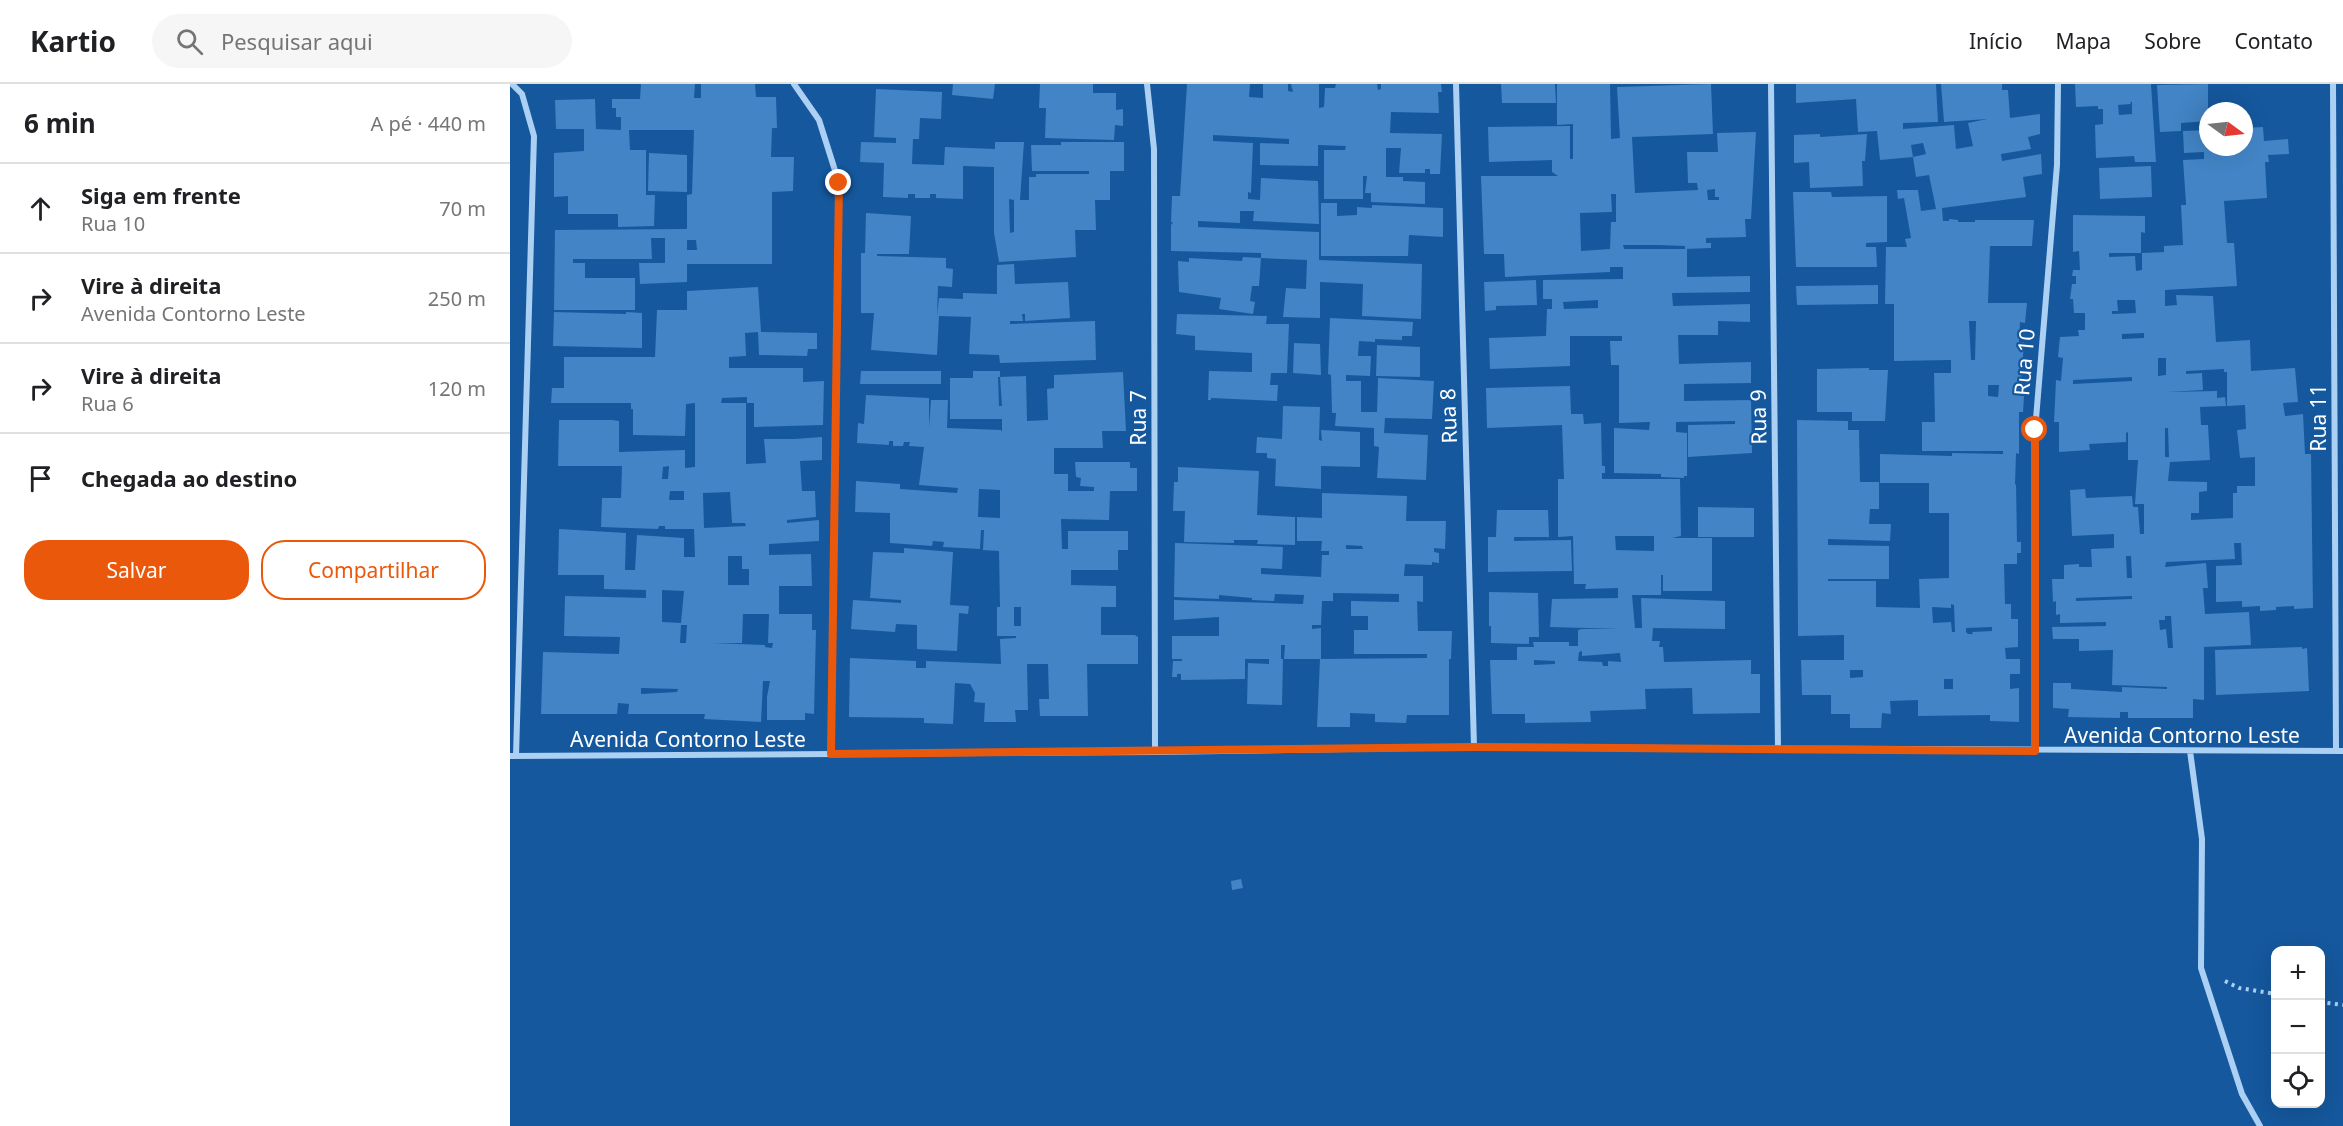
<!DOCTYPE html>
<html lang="pt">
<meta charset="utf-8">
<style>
body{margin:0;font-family:"Noto Sans",sans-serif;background:#f6f6f6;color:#202124}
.controls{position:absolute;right:18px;bottom:18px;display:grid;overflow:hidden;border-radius:12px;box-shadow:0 6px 24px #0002}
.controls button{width:54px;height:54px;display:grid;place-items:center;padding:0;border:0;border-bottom:2px solid #e0e0e0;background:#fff;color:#202124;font:30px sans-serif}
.compass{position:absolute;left:1689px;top:18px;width:54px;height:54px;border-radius:50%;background:#fff;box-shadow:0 6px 24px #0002;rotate:105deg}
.stop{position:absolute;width:18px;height:18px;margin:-14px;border:4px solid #ea580c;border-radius:50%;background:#fff}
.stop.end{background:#ea580c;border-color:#fff;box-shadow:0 2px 6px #0008}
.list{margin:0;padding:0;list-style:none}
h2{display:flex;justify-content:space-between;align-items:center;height:78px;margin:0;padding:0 24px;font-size:26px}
h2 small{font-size:20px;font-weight:400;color:#757577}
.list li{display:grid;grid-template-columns:39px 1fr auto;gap:18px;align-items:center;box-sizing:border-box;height:90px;padding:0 24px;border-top:2px solid #e0e0e0}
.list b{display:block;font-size:22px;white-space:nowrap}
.list p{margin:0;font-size:20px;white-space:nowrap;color:#757577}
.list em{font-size:20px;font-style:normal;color:#757577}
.actions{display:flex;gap:12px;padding:18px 24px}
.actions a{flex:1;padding:14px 0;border:2px solid #ea580c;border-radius:24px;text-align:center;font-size:21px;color:#ea580c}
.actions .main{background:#ea580c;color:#fff}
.icon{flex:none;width:33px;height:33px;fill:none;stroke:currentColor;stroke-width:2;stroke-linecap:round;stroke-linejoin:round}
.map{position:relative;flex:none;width:1833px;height:1042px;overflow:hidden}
header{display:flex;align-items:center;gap:36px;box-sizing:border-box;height:84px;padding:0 30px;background:#fff;border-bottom:2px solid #e0e0e0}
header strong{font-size:28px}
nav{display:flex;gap:33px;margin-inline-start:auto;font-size:21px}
.search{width:420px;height:54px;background:#f6f6f6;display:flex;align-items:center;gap:15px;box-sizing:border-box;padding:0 21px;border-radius:33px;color:#757577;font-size:22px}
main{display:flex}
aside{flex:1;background:#fff}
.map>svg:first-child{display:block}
</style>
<header>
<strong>Kartio</strong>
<div class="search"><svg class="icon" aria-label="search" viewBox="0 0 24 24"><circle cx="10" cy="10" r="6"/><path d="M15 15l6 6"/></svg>Pesquisar aqui</div>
<nav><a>Início</a><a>Mapa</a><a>Sobre</a><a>Contato</a></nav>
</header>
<main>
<aside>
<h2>6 min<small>A pé · 440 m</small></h2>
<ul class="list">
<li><svg class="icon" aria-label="ahead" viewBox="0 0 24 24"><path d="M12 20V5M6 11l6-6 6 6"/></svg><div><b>Siga em frente</b><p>Rua 10</p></div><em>70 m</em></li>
<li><svg class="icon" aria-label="right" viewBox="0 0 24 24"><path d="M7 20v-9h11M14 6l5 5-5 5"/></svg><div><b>Vire à direita</b><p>Avenida Contorno Leste</p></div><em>250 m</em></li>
<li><svg class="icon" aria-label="right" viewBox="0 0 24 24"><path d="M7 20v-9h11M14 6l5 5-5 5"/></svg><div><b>Vire à direita</b><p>Rua 6</p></div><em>120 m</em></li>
<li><svg class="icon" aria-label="arrive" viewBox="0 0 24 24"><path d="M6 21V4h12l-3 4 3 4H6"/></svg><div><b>Chegada ao destino</b></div></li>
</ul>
<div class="actions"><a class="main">Salvar</a><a>Compartilhar</a></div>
</aside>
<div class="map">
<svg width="1833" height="1042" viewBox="0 0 1833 1042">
<rect width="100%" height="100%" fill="#15589d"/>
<!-- building -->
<path fill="#4284c5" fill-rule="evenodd" d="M131,0h54l-1,14h7v-14h54l1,13h20l1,31h-5l-1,29h23l-1,34 -21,1v72h-85v18l-47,2 -1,-21h26v-25h-14l1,21h-79v4h12v15h50v32h-81l1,-80 132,-1v-34l5,-1 2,-64h-65l1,20h16v45h9l-1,31 -36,1v-13h-50v-18l-14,1v-44l30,-2v-22h-28l-1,-29 40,-1 1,30 25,1v-13h-5v-9h-4v-9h28zM177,156h9l1,10h-10z
M443,0h42l-2,15 -41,-4z
M530,0h53v9h23v17l7,-1v17l-8,-1 -1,15 -69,-2 1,-30h-7z
M677,0h63l-1,13 14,1v-14h25v7l5,1 -2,-8h28v24l5,-1 1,-19h10l1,-4h41l1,6 3,-1v-5h60l1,8h-4l1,21 -48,-1 -1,21 52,1 -2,40h-10v-5h-5v4h-26l2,-25h-15v29h17v4l22,1v22l-54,-2v-9h-6l2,-17h-4v23h-39v-49h21l1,-4 -28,-1v21l-58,-1v-22l29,1v-5l-76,-4v6l40,2 -2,50 -3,-1v7l12,1 1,-22 57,3 1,43 -66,-3 1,-10h-14v12l-42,-2v6l121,5v28l103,4 -1,55 -59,-3 1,-32 -43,-2v36l-37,-1 3,-29 20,1 1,-29 -46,-2v-5l-90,-2v-26l2,-3h-2l1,-26h8z
M991,0h54l1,19h-54z
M1047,0h53l1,55 9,-1 -3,-51 94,-3 2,50 -81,3 3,56 63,-3 -1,-7h-9l-1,-31h31l-1,-19 39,-1 -5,87h-6l1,18 -40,1v5h5v5l-26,1v-3l-26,-1h-36l1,4h63v28l63,-1v16l-78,1 1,13 77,-2v18l-32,-1v14h-40l1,29 72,-2v21l-67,1v17l67,-1 1,53 -64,4v-32l47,-1v-3l-59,1v10l11,1v43h-3v2l-23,-1v-3l-47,-1v-45l35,2 1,-8 -31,1v-58h-8l-1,-24h12v-5h-52v30l-80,3 -1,-31 57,-2 1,-27h5v-10h-9v-19l80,-1v-12h-13v5l-105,5 -1,-23h-20l-3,-78h77l-6,-4v-12l-63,2 -1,-35 82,-1v33h3v-35l-16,1zM1205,105v8h4v3h-11l-1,-10zM1101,110h5v28h-5l-1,27 -29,2 -1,-38 32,-1zM1088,216v8l-34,1 -1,-7z
M1286,0h140l2,38 -35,1v6l51,-4 2,24 17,-3 -5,-23 19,-4 -43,3 -3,-38h61v6h6l2,28 30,-4v20l-12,3 3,12 -30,5 1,7 39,-7 1,20 -19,3 3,20 -84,11 1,13h6v-2l9,1v2h17v-2h59l-2,26h-42l-2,57h39l-2,20 -5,-1 -1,20h5l-4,54h4l-1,16h-4v42l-3,-1 -1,32 1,-1 1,58h4v11h-4v11h-13l1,40h6v15h7v28l-13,1 1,11h14v15h-10v15l9,-1v34l-29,-1v-6l-72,1v-16l-28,1 1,13 -9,-1 -1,15h-31v-14h-19v-19h-29l-1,-35h43v-25l-46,1 -1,-216 51,1v9h11l1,52h19v27h-9l-1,15h22l-1,17 -62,-2v6l61,1v33h-61v2h48v26l44,1 -1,-29 30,-1v-65h-20v-30h-49v-29l72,2v-3l51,1v-3h-81v-29h13l-1,-49h17v-13l-57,1v-57h-9l1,-57h21l-2,-8 6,-1 -7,-40 -6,1 -1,-9h21l3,21 15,-2 -7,-34 -13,2 -3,-20 13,-3 -3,-11 -12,2 2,12 -33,3 -3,-29 -19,1 -2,-33 -60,4zM1459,237h7l-1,39h-4zM1478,301h11l-1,12 -10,-1zM1441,520l3,1 1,27h-3l-1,-10 -18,1 -1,-16 19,1zM1482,543v4l-20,1 1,2h-5l-2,-2v-4zM1340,586h13v7l-13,1zM1434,595h9v10h-9z
M1565,0h76l5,78h-21l-1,-6 -38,2 -1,-33 8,-1v-15h-5v-3l-22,1zM1620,18h2v12l-13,1 -1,-10 13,-1z
M1698,0v37l-27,2v8l-21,1 -3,-47z
M366,5l66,3 -1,27 -21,-1 -1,21h-6l-1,25 32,1 1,-18 50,2v-7h29l-4,58h9v-23h7v-3h53v-3h-57l-1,-26h30v-3h63v29h-14v29h-15l1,30h-21l1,27 -77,5 -5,-29v-66l-31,-1v33l-27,-1v-4h-6v4h-15v-4h-7v4l-25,-1 1,-34 -24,-1 1,-20 35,1v-5l-22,-1zM499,115l5,1v32l-4,1z
M1753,43l1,14 24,-2 1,15 -21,1 1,7h-4l2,36 -43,3 3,42h7l3,43 -72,4v16l12,-1 -1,-10 37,1 3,46 34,-2 1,31 44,-3 3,34 -15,1 2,13 18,-2 2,40h6l2,154 -19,1v-3l-18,1v3l-16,1v-5l-18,1v-6l-26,1v-36l26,-1 -1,-22h-7l1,16 -69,3 -1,5 41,-4 2,25h-5l2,26 44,-2 2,33 -47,2v53l-11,-1v19h-65v-6h-8v6l-52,-1 1,-8 -16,-1v-25h18v6l51,3v-5l45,2v-2l-55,-2 1,-35 -34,1v-12h-26l-1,-12 54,-1v-4l-46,1v-9l-4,1v-14l-3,1 -1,-23h12v-14l15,-1v3h13l-1,-18 23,-1v-14l-42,2 -2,-46 15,-1 1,9 46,-2 1,11h5l2,27h4v-30h-9l3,-44h-10v-28l-2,1v9l-37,2 1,6 -31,2v-30h-5l2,-42 5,1 2,-23 -5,-1 2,-20 19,-1 -1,-6h7v-17h-11l-1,-14h-3l2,-15h4v-8h-4l1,-6h7l-1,-19 -6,1v-37l72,1v17l-4,-1v21h-32v4l26,-1 1,15 6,-1v-17l22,-1v-6l19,-1 -2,-40h5v-2l-3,-43 21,-1v-7l-20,1 -1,-22 25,-1v17h36v-19zM1607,216h18l1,13 -24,1v-3h6zM1634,249v5l-22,1v-5zM1648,274h8v17l-8,1zM1714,285v3h3v34l18,-1 1,24 -9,1 3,28 15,-1v29h-18v7h-4v25l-42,2v-7h8v-21l8,-1v-9l-39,-1 2,-19 40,-2 -2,-35h-7l-1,-18 26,-1 -1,-9 -8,1v-7l-50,1 36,-2 -1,-17 -16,1v-3zM1622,293v4l-59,3v-4zM1655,344h3l1,29h-4zM1616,472h5l1,22h-5zM1622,512v3l-56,2v-3zM1655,532h6l2,32h-5l-2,-19 -6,1 -1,-10h6z
M1310,50v3l47,-3 -2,27h-3l1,25 -53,2 -1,-26 -15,1v-28z
M139,69l38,2v37l-39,-1z
M1641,82l1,31 -52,2 -1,-31z
M1283,108h38l1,5 55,-1v46l-21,1v4h10l1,20h-81z
M811,119h16v13l20,-1v-8l15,1v-3l71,3v29l-34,-2 -1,21h-87z
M356,129l45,3 -2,38h-32v2l69,2v10l7,1 -1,18 -14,-1 -1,30 2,-18 24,1v-6l34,1v-29l17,-1 1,20 53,-2 2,36 -45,3v-7h-3l1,7h-13v3l85,-3 1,39 -96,3 -1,-8 -30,-1 2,-37 -32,-1 -2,39 -66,-5 3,-37h-13v-60h4z
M733,173l18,1 -2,28h-7l-2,15 5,1 -2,12 -34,-5 2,-11 -42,-6 -1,-31 11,1v-4l53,3z
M1026,196l1,25 -41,1v4l-11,1 -1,-29z
M1368,201v19l-81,1 -1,-19z
M248,203l3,45 56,1v16h-9l-1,7 -48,-1 -1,-23 -13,1 1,23 -17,1v11h74v14l21,-1 -1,44 -69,2v-24h-7v-6l-25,1 -1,5h25v61l20,-1 -2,-24h30l28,-2v23l-22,1 2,30h13l1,26 -29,3v3l32,-3v21l-50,3v11l42,-1 1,32h-33v28h33v16h4l-2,84 -9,-1v7h-38v-23l3,-16h-7l-2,41 -57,-3 1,-5h-77l1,-10 -11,-1 -1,11h-76l2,-62 76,2 1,-17 -56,-1 1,-40 81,2v-8l-42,-1v-14h-46l1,-46 67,4 -1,37h10l2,-35 47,3v19h11l-1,-28h-29v-3h-6l-1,3 -57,-2 1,-29h19l1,-32h-64l1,-46h53l7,1v31l66,-2v18l10,-1v-64l-9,1 -1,32 -52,-1v-26h-2v-6h-80l1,-15h12v-31h91l2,-47h30v-19zM159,382l-1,13h-6l1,-12zM160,407h14v9h-15zM220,408l2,31h13l1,3 -42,2 -1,-35zM218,472h14v13h7v16h-21zM152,506l22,1 -3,32 -19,-1zM233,530h26l-1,29h5l-1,5 -7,-1v-2l-52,-2h29zM171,541h6l-1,18h-6zM131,604l37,1 -1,3 -36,2z
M44,228l72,2v-2l16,1v35l-89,-2z
M667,230l90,2 -1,8h23l-2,49h-16l-1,12h8l-1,16 -66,-3v2h-3l1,-29 43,1v-19l-57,-3v-14l-19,-2z
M820,234l83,4 -1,14h-10v4l-27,-1v3l-16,-1 -1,15h13l-1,20 -24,-1v6h15v31h16l1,-34 56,3 -2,38 -47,-1 -1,15 44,2 -2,45 -49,-2 2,-31 -5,-1v-18l-39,-2 1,-13h-4l-1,-38 -3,-1z
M784,259l26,1 1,31 -28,-2z
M867,261l43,2v30l-44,-1z
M1359,284v2h19l-3,51h-33v-9h-35v-43z
M351,287h80v13h-81z
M463,287h27v6l26,-1 1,45 21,-1 -1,-31 7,-1v-13l69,-3 3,59h-24l1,17h-49v26h14v17h26v-4l-14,-1 1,-8 -5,-1 -1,-15h55v6h7v23h-27l-1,29 -48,-1 1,30h6v-18h60v19h-10v20h-47v15l45,1v21h-15v28h34l3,2v27h-51l1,52h-48l-1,-17h10l-1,-35h-21l1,46h-13l1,12h-32l1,-19 -11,-1 1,-9 -5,-9 -15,-1 -2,41 -29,-1v-5l-75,-1 1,-59 66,3v7h10v-7l75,3 -1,-25 16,-1v-2h-19v-29h3l-1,-56 -16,-1 1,-20h-3l-1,19 -37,-2 1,-5 -11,-1 -1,5 -42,-3v-30l-35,-1 1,-31 44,3v5l57,4 1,-5 -39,-3 5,-38 -15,-1 1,-4h-6l-1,4h-10v-5h-4v4l-32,-2 1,-20 6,1 2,-29 63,3v29l2,-27h17l-1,28 54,2 1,2v-13h-52v-41h23zM488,293h2l2,29h-3zM469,405l21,1v28l-22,-1zM504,523h7v19h-7z
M1060,302l1,28h12l1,10 17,-1 1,43h3v7h-3v6h78l1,57 -9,2h40v53h-49v-16h-2v20h-29l3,33h7l-1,-30 84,3v28l-72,-1 -1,13h8l-1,6h4l1,15 87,-2v14h9v39l-67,1 -1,-26 -47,1 1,20 -56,2 1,11 -66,1v-9h-33l-2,-54h27v-13h17l-1,-5h36v4h9v-16l4,-1h38l-70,-2 2,-28 66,-1v-10l-33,1 1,-5h-12l-1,-48 -15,1v-58h6l-2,-54 -75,3 -1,-40zM1105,452h39v15l-38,-1zM1072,567v5l38,-3 1,9 -13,-1v5h-5l-1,-4 -24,-1 1,-9zM1024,576l21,1v3l-21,1z
M773,322l37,1 -1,33 3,1 -1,-11 39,2v35l-39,-1v23l-46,-3 1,-27 -9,-1v-5h-11l1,-16 25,2z
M668,383l81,4 -2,44 38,2v28l-38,-1 1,-4h-24v3l-50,-1 1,-31h-12l1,-29h4z
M812,409l85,3 -1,25h40l-1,28 -11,-1v4l5,1v10l-7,-1v3l-27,-1 -1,12h19v26l-6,-1 1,30h34l-1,28h-2v56h-42l-1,8 -31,-1v-8l-25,-1v14h-33l3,-68 107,-1v-4h-73v-24h14v-14h-17v-15l48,1v-8l-66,-1v8h-11l-1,24h-9v4l9,-1v31h-37l1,-14h-4v14h2l-1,46 -35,-1 1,-41 21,1v-5h-24v20l-64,1v-6h-4v3h-5l1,-16h9v-2h-10v-23h47v-19l-45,3v-20l129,4 1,-9 -29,-1 -1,7 -22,-1v-2l-33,-3v4l-45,-2 1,-54 108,4 -1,22 -21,-1v6l60,3 1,-22h7v-4h-8l1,-10h-25v-24l25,1zM836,461l16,1 1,3h-17z
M1188,423l56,1v29h-56z
M987,426h51l1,27h-35v4l57,-1 1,31 -84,1v-35h8z
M394,464l49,4 -3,53 19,1 -1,8 -9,-1 -2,38 -40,-2v-24l-21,-1 -1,8 -44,-3 2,-29 48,3v-3l-31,-2 3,-46 31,1z
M979,508l49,1 1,44h-10v7l-38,-1v-17h-2z
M1792,563v2l5,-1 2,43 -93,4 -1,-45z
M731,795l2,9 -11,2 -1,-9z"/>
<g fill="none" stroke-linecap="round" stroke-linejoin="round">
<!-- path -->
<path stroke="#acd0f3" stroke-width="4" stroke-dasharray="3 4.5" stroke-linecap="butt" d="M1715,897l14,7 37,6
M1810,918l23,3"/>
<!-- street -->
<path stroke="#acd0f3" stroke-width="6" d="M2,0l10,10 12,42 -18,620
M284,0l25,36 20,63 -8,571
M637,0l7,65 1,603
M946,0l18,663
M1261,0l7,666
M1823,0l3,667
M1525,667v-320l22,-266 1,-81
M1680,667l12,88 -1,129 41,126 18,32
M0,672l645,-4 319,-5 869,4"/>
</g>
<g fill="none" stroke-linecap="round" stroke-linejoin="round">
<!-- route -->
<path stroke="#ea580c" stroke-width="8" d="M329,99l-8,571 643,-7 561,4v-321"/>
</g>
<g text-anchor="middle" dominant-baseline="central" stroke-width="4.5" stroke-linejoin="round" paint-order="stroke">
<!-- street labels -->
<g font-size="21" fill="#fff" stroke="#15589d">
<text transform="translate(1514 278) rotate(-85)">Rua 10</text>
<text transform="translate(938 332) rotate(-92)">Rua 8</text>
<text transform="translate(1248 333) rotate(-91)">Rua 9</text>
<text transform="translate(628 334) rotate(-90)">Rua 7</text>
<text transform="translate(1808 334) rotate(-90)">Rua 11</text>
<text x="1672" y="651">Avenida Contorno Leste</text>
<text x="178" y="655">Avenida Contorno Leste</text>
</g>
</g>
</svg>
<div class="controls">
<button>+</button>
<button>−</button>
<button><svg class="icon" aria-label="locate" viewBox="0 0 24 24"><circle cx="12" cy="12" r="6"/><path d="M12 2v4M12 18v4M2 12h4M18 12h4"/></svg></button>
</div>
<svg class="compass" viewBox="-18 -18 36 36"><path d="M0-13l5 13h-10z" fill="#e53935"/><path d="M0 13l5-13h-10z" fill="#757577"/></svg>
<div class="stop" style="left:1525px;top:346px"></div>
<div class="stop end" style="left:329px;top:99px"></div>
</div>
</main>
